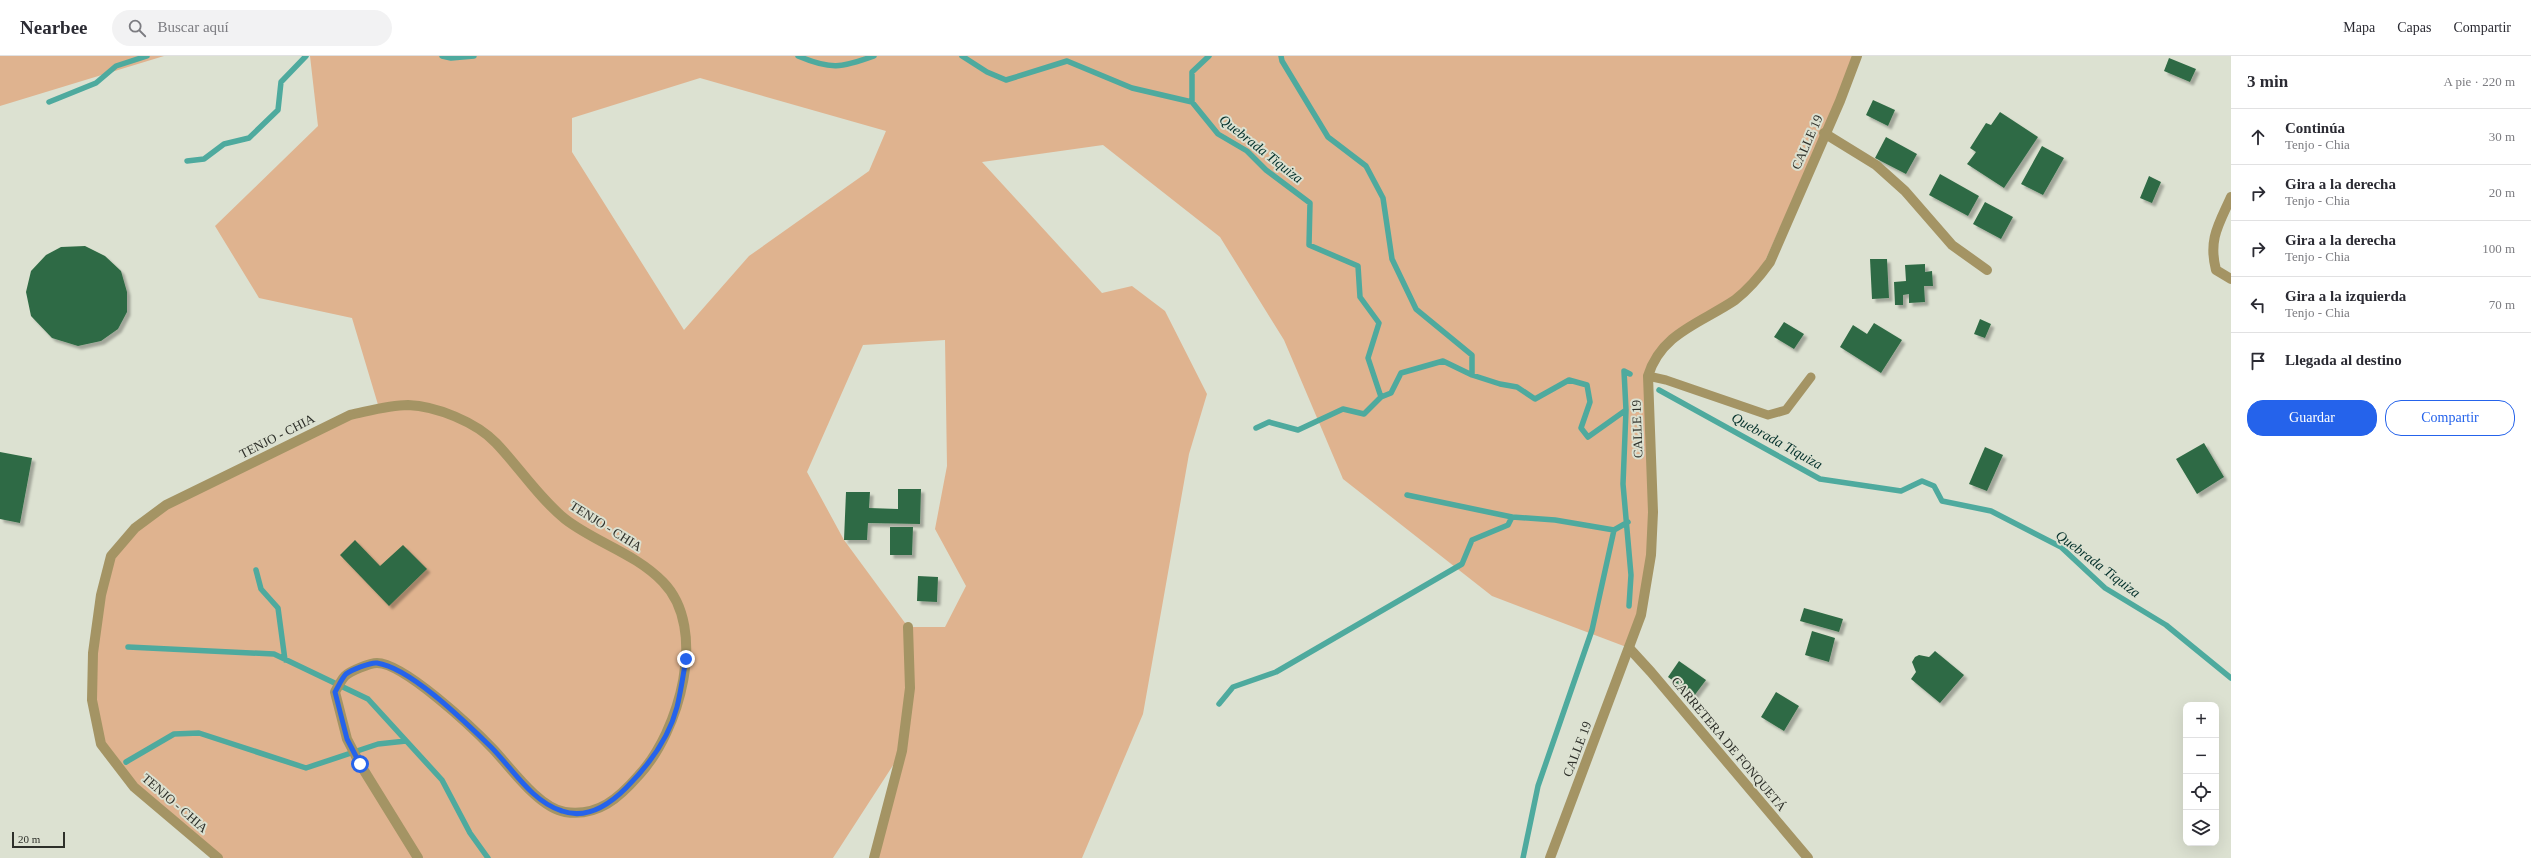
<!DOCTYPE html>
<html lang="es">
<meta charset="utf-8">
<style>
body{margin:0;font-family:Georgia,serif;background:#f2f2f3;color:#2b2b33}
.controls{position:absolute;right:12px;bottom:12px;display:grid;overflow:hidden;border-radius:8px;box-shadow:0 4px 16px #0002}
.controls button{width:36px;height:36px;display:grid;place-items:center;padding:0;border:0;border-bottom:1px solid #e1e1e2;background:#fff;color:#2b2b33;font:20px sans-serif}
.scale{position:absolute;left:12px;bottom:10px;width:53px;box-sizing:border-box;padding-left:4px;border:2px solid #2e302a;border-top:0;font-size:11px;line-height:14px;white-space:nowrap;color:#2e302a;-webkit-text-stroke:3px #dce1d1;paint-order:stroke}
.stop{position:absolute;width:12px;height:12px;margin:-9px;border:3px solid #2563eb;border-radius:50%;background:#fff}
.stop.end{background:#2563eb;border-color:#fff;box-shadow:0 1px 4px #0008}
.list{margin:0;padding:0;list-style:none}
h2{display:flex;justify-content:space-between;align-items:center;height:52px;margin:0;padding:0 16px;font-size:17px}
h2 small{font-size:13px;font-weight:400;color:#7c7c81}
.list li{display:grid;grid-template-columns:26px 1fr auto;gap:12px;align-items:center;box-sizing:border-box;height:56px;padding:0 16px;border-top:1px solid #e1e1e2}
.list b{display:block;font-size:15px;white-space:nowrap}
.list p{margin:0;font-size:13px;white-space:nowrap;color:#7c7c81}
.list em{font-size:13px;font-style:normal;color:#7c7c81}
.actions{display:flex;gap:8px;padding:12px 16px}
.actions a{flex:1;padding:9px 0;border:1px solid #2563eb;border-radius:16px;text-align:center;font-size:14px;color:#2563eb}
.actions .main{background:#2563eb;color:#fff}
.icon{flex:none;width:22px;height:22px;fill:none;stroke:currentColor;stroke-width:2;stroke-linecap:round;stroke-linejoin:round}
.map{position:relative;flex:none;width:2231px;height:802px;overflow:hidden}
header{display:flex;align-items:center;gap:24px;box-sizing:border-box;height:56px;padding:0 20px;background:#fff;border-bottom:1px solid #e1e1e2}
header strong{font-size:19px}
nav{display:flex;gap:22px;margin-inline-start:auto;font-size:14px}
.search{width:280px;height:36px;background:#f2f2f3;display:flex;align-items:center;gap:10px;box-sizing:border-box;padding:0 14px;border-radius:22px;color:#7c7c81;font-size:15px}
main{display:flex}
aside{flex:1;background:#fff}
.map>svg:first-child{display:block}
</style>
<header>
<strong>Nearbee</strong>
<div class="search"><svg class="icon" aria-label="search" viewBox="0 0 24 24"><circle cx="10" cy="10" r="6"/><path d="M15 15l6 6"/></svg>Buscar aquí</div>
<nav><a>Mapa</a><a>Capas</a><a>Compartir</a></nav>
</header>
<main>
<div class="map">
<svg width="2231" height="802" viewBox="0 0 2231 802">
<defs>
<filter id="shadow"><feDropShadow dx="3.5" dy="3.5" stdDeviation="1" flood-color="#0004"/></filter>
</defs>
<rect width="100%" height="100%" fill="#dce1d1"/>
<!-- green -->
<path fill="#dfb38f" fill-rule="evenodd" d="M0,0h164l-164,50z
M310,0h1547l-101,225 -73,50 -31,31 -1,193 -22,93 -137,-52 -149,-117 -59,-139 -64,-103 -117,-92 -121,17 120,131 30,-7 33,25 42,83 -18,60 -46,260 -61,144h-208l27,-105 -68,105h-615l-84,-71 -33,-43 -9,-44 1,-47 18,-97 55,-51 131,-65 82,-32 -27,-90 -93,-20 -44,-72 103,-100zM700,22l186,53 -17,40 -120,85 -65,74 -112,-178v-34zM945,284l2,126 -12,63 31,57 -21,41h-37l-64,-87 -37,-68 56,-127z"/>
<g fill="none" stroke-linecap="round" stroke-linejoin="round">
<!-- stream -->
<path stroke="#4eaa9e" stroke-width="5.5" d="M442,0l9,2 23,-2
M798,0c33,14 43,12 76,0
M962,0l25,16 19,8 61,-19 65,27 60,14 26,32 29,17 19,19 44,33 -1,42 49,21 2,31 19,26 -11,35 13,39 10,-4 10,-20 42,-12 29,14 28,9 17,3 18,12 34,-19 18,5 3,17 -9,26 7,9 38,-27 -2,-39 6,3
M1281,0l1,5 46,76 38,29 17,32 9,61 24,50 56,46v20
M49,46l47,-19 20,-17 31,-10
M1192,46v-30l17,-16
M187,105l17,-2 20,-15 25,-6 29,-28 3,-28 25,-26
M1659,334l161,89 81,12 21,-10 12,5 8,15 49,10 70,36 44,41 61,37 65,53
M1626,354l-3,74 8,91 -2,31
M1256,372l13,-6 29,8 45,-21 21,5 17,-17
M1407,439l105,22
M256,514l5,19 17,19 7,52
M128,591l146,7 94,45 74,81 28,53 18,25
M1219,648l14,-17 43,-15 186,-108 10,-24 36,-15 4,-8 43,3 59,10 14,-8
M126,706l48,-28 25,-1 107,35 72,-24 28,-3
M1523,802l15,-72 54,-156 22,-100"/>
</g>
<!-- building -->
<path fill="#2f6b44" filter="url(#shadow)" d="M2169,2l27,11 -6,13 -26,-11z
M1873,44l22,10 -7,16 -22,-11z
M2000,56l38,25 -34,51 -37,-24 9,-12 -6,-4 16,-25 5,2z
M1886,81l31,17 -11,20 -31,-16z
M2042,90l22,12 -21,37 -22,-11z
M1940,118l39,22 -11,20 -39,-21z
M2149,120l12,6 -9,21 -12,-5z
M1985,146l28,15 -12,22 -28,-15z
M85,190l20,10 16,15 6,21v20l-9,17 -17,12 -23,5 -26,-8 -21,-22 -5,-24 5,-21 15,-16 15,-8z
M1870,203h17l2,39 -17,1z
M1925,208v8l7,-1 1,15h-9l1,16 -16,1v-9l-6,1v10h-8l-1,-23 12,-1 -1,-16z
M1980,263l11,5 -6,14 -11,-4z
M1784,266l20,12 -10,15 -20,-12z
M1874,267l28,17 -21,33 -41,-26 13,-22 14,9z
M2204,387l20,34 -27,17 -21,-35z
M1985,391l18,8 -16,36 -18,-7z
M0,396l32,6 -12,65 -20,-4z
M898,433h23l-1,35 -52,-1 -1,17h-23l2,-48h24l-1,16 29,1z
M890,471h23l-1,28h-22z
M355,484l25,26 23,-21 24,24 -38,37 -49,-51z
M918,520l20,1 -1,25 -20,-1z
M1804,552l39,11 -4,13 -39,-11z
M1812,575l23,7 -6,24 -24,-7z
M1935,595l29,24 -24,28 -29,-24 5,-7 -4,-10 3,-5 4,-2 10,2z
M1679,605l27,19 -12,16 -26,-19z
M1776,636l23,14 -15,25 -23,-14z"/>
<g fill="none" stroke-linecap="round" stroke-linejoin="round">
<!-- service -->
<path stroke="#a49464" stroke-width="9" d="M1648,320l18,4 102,35 18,-5 25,-33"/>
<!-- minor -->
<path stroke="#a49464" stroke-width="10" d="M1824,77l52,32 29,26 47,54 35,25
M2231,141c-12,27 -23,42 -15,73l15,9
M1629,592l22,24 157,186
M874,802l28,-107 8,-63 -2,-61"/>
<!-- tertiary -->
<path stroke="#a49464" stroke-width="10" d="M218,802l-84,-71 -33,-43 -9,-44 1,-47 8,-58 10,-39 24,-28 31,-23 184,-90c19,-4 39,-10 58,-10 28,1 68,17 88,38 23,24 43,55 69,76 31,24 70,34 98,63 46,47 16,150 -24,193 -20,23 -41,42 -74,37 -26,-4 -54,-44 -72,-63 -20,-21 -89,-86 -116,-86 -7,0 -27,8 -32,13 -4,4 -7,11 -10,16l12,47 13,25 58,94
M1550,802l91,-243 10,-60 2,-43 -5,-136c13,-43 53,-53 87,-76 14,-11 25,-24 35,-38l70,-161 17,-45"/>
</g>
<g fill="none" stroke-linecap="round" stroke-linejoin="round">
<!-- route -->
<path stroke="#2563eb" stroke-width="5" d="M360,708l-13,-25 -12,-47c3,-5 7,-14 11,-18 5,-4 25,-12 31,-11 34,5 89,60 114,84 21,21 41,55 71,64 25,9 47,-6 64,-23 22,-22 43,-50 51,-81 4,-16 6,-32 9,-48"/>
</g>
<g text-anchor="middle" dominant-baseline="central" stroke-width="4" stroke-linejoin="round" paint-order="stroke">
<!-- street labels -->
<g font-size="13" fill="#2e302a" stroke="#dce1d1">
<text transform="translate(1807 86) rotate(-66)">CALLE 19</text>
<text transform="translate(1637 373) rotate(-92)">CALLE 19</text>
<text transform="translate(277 380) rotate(-27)">TENJO - CHIA</text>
<text transform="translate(606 470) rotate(32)">TENJO - CHIA</text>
<text transform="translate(1729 688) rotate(50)">CARRETERA DE FONQUETÁ</text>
<text transform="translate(1577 693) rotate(-69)">CALLE 19</text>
<text transform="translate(175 747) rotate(41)">TENJO - CHIA</text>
</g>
<!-- water labels -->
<g font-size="14" font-style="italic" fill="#03302b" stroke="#dce1d1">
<text transform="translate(1261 93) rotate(38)">Quebrada Tiquiza</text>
<text transform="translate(1777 385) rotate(29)">Quebrada Tiquiza</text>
<text transform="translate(2098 508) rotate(37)">Quebrada Tiquiza</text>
</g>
</g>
</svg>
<div class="controls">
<button>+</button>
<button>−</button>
<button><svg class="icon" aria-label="locate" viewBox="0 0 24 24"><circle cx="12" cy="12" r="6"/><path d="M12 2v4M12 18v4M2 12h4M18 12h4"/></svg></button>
<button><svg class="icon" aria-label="layers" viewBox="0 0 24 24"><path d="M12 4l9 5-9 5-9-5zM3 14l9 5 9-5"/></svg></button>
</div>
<div class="scale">20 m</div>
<div class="stop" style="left:360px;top:708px"></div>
<div class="stop end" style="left:686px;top:603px"></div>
</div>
<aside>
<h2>3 min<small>A pie · 220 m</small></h2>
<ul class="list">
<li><svg class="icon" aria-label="ahead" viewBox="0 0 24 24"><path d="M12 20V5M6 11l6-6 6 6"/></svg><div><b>Continúa</b><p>Tenjo - Chia</p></div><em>30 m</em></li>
<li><svg class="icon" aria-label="right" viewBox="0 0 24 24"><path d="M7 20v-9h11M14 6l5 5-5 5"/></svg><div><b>Gira a la derecha</b><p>Tenjo - Chia</p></div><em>20 m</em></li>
<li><svg class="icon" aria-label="right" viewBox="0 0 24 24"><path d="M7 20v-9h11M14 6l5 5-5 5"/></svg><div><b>Gira a la derecha</b><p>Tenjo - Chia</p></div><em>100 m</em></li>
<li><svg class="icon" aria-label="left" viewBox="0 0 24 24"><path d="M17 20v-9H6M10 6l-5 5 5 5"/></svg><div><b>Gira a la izquierda</b><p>Tenjo - Chia</p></div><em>70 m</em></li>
<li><svg class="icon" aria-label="arrive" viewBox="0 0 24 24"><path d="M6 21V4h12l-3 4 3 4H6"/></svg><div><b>Llegada al destino</b></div></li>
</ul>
<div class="actions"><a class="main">Guardar</a><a>Compartir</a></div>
</aside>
</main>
